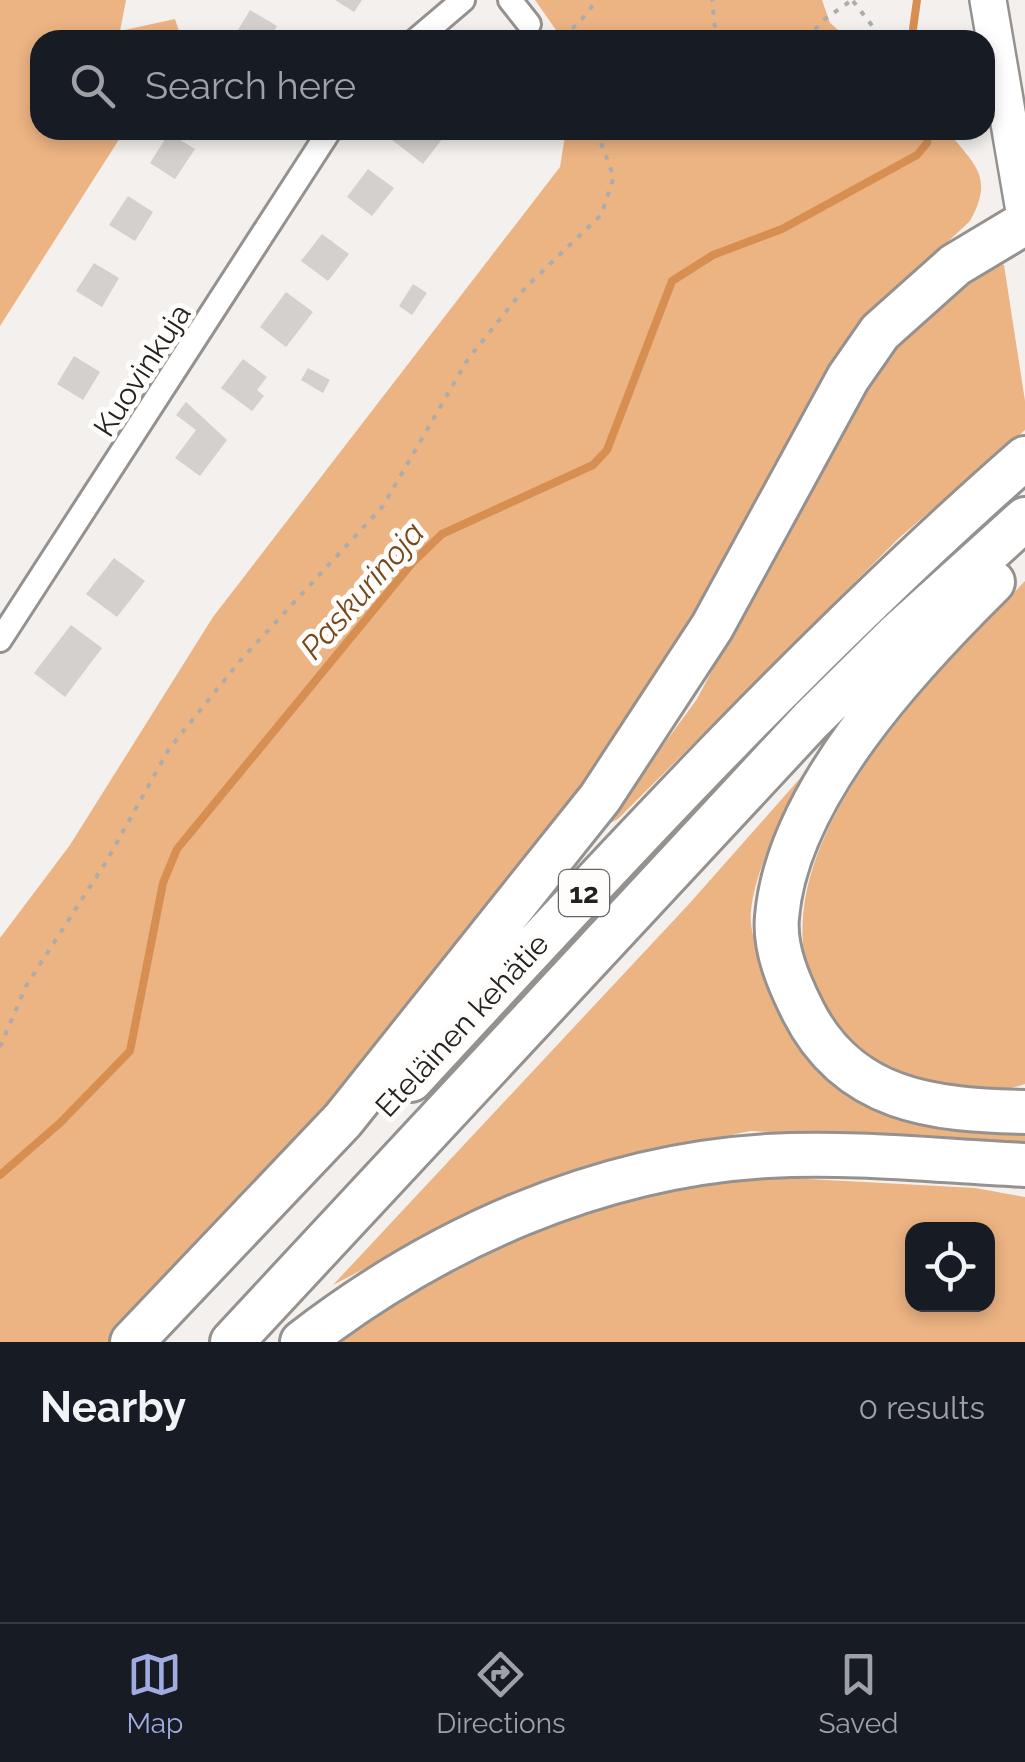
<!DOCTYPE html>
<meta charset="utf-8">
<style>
body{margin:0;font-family:Raleway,sans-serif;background:#20242c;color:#f1f3f6}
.controls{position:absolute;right:30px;bottom:30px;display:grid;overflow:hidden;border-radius:20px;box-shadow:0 5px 15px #0003}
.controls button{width:90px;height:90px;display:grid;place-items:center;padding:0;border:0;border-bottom:2px solid #363941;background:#171b24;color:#f1f3f6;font:50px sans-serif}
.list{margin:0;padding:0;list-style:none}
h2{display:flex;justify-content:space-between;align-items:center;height:130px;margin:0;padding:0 40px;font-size:42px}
h2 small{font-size:32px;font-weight:400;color:#9ea1a6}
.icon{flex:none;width:55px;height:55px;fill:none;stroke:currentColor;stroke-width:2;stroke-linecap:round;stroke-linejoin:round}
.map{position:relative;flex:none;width:1025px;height:1342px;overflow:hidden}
.search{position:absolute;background:#171b24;box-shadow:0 5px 15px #0003;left:30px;right:30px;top:30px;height:110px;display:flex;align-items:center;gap:25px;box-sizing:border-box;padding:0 35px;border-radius:30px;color:#9ea1a6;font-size:38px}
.sheet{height:280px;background:#171b24}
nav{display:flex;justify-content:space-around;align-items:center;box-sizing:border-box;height:140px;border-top:2px solid #363941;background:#171b24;font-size:28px;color:#9ea1a6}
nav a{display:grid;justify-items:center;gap:5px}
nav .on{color:#a0abe0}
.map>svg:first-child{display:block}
</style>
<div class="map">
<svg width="1025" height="1342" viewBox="0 0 1025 1342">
<rect width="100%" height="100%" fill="#f3f0ed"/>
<!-- green -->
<path fill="#ecb383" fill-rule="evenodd" d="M0,0h126l-6,31 55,-12 7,21h-142v90h85l-125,196z
M535,0h287l8,23 20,17h-287z
M566,130h381c27,35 48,46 23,91l-118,110 -39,61 -94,187 -102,159 -121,161 -166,212 -213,231h-117v-404l70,-93 143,-228 347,-450z
M994,263l10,2 21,136v29l-126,108 -281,281 -14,7 93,-127 132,-250 53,-89 42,-45z
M1025,581v503c-49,17 -110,-3 -154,-25 -27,-13 -50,-47 -60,-75 -49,-145 124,-307 214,-403z
M834,740c-33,52 -76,108 -83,171 -3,26 16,64 26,88 55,126 124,127 248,133v13l-274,-14 -109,21 -128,39 -181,94 356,-381z
M736,1175l239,13 50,9v145h-691l133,-86 146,-54zM912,1230h76v74h-76z"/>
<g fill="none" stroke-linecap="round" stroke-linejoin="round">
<!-- stream -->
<path stroke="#d68f51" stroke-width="8" d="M913,29l4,-29
M0,1175l60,-52 70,-72 33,-168 14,-34 236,-287 29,-28 151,-69 14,-15 65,-169 41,-26 69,-26 135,-74 10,-12 2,-13"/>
</g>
<!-- building -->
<path fill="#d3d0ce" d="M335,0h27l-8,12z
M250,10l27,16 -8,14h-37z
M399,130h50l-26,34 -32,-25z
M169,133l26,16 -20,30 -25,-16z
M368,169l26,19 -22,28 -25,-19z
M128,196l25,16 -18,29 -26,-16z
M322,234l27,20 -21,27 -27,-20z
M94,263l25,15 -17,29 -26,-16z
M413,284l14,9 -15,22 -13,-9z
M286,292l27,20 -27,35 -26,-20z
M74,356l26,16 -17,28 -26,-16z
M243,359l24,18 -10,13 7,6 -12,15 -31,-23z
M308,368l22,12 -7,13 -22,-13z
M186,402l41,38 -27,36 -25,-18 21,-28 -20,-15z
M114,558l31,23 -28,36 -31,-23z
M71,625l31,23 -37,49 -31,-24z"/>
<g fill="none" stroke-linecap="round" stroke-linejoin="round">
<!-- minor casing -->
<g stroke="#94918f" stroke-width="28">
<path id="minor" d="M510,0l19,24
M416,40l47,-40
M0,640l330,-510"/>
</g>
<!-- primary casing -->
<g stroke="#94918f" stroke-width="40">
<path id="primary" d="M988,0l37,217"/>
</g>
<!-- motorway casing -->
<g stroke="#94918f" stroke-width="48">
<path id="motorway" d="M993,582c-84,83 -206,213 -216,335 -3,32 12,66 26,94 46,91 131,99 222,101
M411,1080c198,-214 394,-429 614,-622
M132,1342l211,-222 257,-322 112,-171 136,-249 32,-46 75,-67 70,-42
M232,1342l578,-621 89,-88 126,-114
M302,1342c133,-103 295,-176 465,-186 85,-5 173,5 258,9"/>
</g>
<!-- path -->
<path stroke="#aeacaa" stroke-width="4" stroke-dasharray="5 8" stroke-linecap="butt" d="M853,1l24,31 14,8
M548,37c23,1 36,-21 49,-37
M711,40l4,-12 -3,-28
M807,40l15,-19 30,-21
M0,1047l26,-61 80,-124 63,-113 70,-87 144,-156 85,-147 57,-71 76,-73 13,-38 -18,-47"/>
<!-- minor -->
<use href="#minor" stroke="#fff" stroke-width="22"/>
<!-- primary -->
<use href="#primary" stroke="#fff" stroke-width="35"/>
<!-- motorway -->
<use href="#motorway" stroke="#fff" stroke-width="42"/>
</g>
<g text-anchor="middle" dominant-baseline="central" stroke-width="10" stroke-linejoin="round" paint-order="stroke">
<!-- shield labels -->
<rect fill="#fffdfc" stroke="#656463" stroke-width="2.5" x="559" y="870" width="50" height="46" rx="8"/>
<g font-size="28" font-weight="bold" fill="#232221">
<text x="584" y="893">12</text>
</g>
<!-- street labels -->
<g font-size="30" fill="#232221" stroke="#fffdfc">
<text transform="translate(142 370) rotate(-57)">Kuovinkuja</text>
<text transform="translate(462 1025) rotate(-47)">Eteläinen kehätie</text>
</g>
<!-- water labels -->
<g font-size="32" font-style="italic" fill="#78481b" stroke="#fffdfc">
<text transform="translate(362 590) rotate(-49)">Paskurinoja</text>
</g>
</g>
</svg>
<div class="controls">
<button><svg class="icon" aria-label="locate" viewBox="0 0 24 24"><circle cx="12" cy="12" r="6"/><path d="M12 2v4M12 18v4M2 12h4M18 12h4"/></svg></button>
</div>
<div class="search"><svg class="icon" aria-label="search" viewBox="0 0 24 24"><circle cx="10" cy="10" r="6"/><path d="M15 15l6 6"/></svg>Search here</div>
</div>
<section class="sheet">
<h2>Nearby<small>0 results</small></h2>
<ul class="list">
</ul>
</section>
<nav>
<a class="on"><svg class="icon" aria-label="map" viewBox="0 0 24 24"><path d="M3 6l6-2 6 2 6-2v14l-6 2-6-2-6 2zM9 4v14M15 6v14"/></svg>Map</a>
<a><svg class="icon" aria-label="directions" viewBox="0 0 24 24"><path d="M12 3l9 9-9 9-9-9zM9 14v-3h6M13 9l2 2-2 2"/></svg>Directions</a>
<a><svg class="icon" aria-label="saved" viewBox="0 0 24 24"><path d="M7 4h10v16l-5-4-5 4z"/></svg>Saved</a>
</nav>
